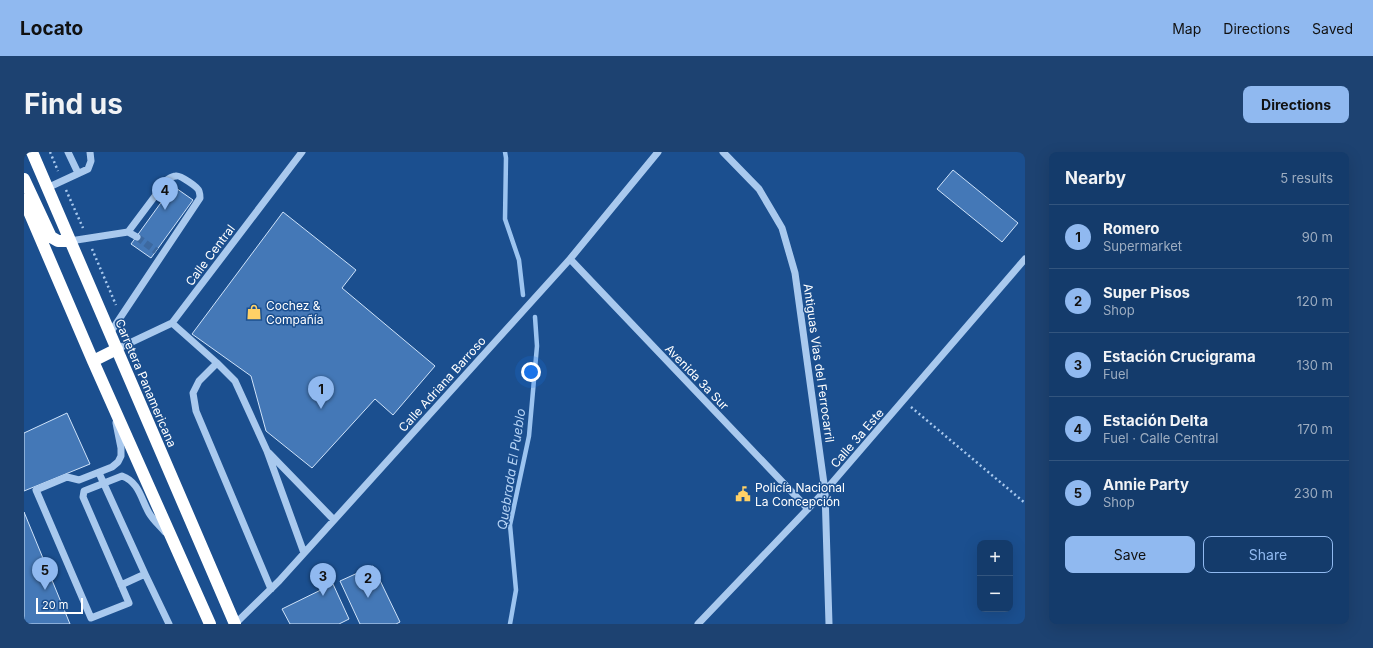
<!DOCTYPE html>
<meta charset="utf-8">
<style>
body{margin:0;font-family:Inter,sans-serif;background:#1d4271;color:#f1f3f6}
.controls{position:absolute;right:12px;bottom:12px;display:grid;overflow:hidden;border-radius:8px;box-shadow:0 4px 16px #0002}
.controls button{width:36px;height:36px;display:grid;place-items:center;padding:0;border:0;border-bottom:1px solid #33557e;background:#143b6b;color:#f1f3f6;font:20px sans-serif}
.scale{position:absolute;left:12px;bottom:10px;width:47px;box-sizing:border-box;padding-left:4px;border:2px solid #fff;border-top:0;font-size:11px;line-height:14px;white-space:nowrap;color:#fff;-webkit-text-stroke:3px #1b4f8f;paint-order:stroke}
.you{position:absolute;left:507px;top:220px;width:14px;height:14px;margin:-10px;border:3px solid #fff;border-radius:50%;background:#1a73e8;box-shadow:0 0 0 6px #1a73e833}
.badge{display:grid;place-items:center;width:26px;height:26px;border-radius:50%;background:#90b9f0;color:#111;font-size:13px;font-weight:700}
.pin{position:absolute;translate:-50% -33px;filter:drop-shadow(0 1px 2px #0008)}
.pin::after{content:'';position:absolute;top:21px;width:14px;height:12px;background:inherit;clip-path:polygon(0 0,100% 0,50% 100%)}
.list{margin:0;padding:0;list-style:none}
h2{display:flex;justify-content:space-between;align-items:center;height:52px;margin:0;padding:0 16px;font-size:17px}
h2 small{font-size:13px;font-weight:400;color:#9dadc1}
.list li{display:grid;grid-template-columns:26px 1fr auto;gap:12px;align-items:center;box-sizing:border-box;height:64px;padding:0 16px;border-top:1px solid #33557e}
.list b{display:block;font-size:15px;white-space:nowrap}
.list p{margin:0;font-size:13px;white-space:nowrap;color:#9dadc1}
.list em{font-size:13px;font-style:normal;color:#9dadc1}
.actions{display:flex;gap:8px;padding:12px 16px}
.actions a{flex:1;padding:9px 0;border:1px solid #90b9f0;border-radius:8px;text-align:center;font-size:14px;color:#90b9f0}
.actions .main{background:#90b9f0;color:#111}
.map{position:relative;flex:none;width:1001px;height:472px;overflow:hidden;border-radius:8px}
header{display:flex;align-items:center;gap:24px;box-sizing:border-box;height:56px;padding:0 20px;background:#90b9f0;color:#111}
header strong{font-size:19px}
nav{display:flex;gap:22px;margin-inline-start:auto;font-size:14px}
.intro{display:flex;align-items:center;justify-content:space-between;box-sizing:border-box;height:96px;padding:0 24px}
h1{margin:0;font-size:28px}
.button{padding:10px 18px;border-radius:8px;background:#90b9f0;color:#111;font-size:14px;font-weight:700}
main{display:flex;gap:24px;padding:0 24px}
aside{flex:1;background:#143b6b;border-radius:8px;box-shadow:0 4px 16px #0002}
.map>svg:first-child{display:block}
</style>
<header>
<strong>Locato</strong>
<nav><a>Map</a><a>Directions</a><a>Saved</a></nav>
</header>
<div class="intro"><h1>Find us</h1><a class="button">Directions</a></div>
<main>
<div class="map">
<svg width="1001" height="472" viewBox="0 0 1001 472">
<rect width="100%" height="100%" fill="#1b4f8f"/>
<g fill="none" stroke-linecap="round" stroke-linejoin="round">
<!-- stream -->
<path stroke="#9cc4f0" stroke-width="4.5" d="M481,0l1,6 -1,61 14,41 4,35
M486,472l6,-34 -6,-65 19,-89 8,-90 -2,-29"/>
</g>
<!-- building -->
<path fill="#4478b7" stroke="#cfe3fa" d="M929,18l65,53 -16,19 -65,-53z
M149,34l20,14 -42,58 -20,-14z
M259,60l73,58 -14,18 93,78 -42,49 -18,-16 -63,69 -46,-37 -15,-55 -59,-42z
M43,261l23,51 -66,27v-58z
M0,360l46,112h-46z
M349,414l27,56 -4,2h-36l-20,-43z
M309,432l16,35 -10,5h-49l-8,-15z"/>
<g fill="none" stroke-linecap="round" stroke-linejoin="round">
<!-- minor-tunnel -->
<path stroke="#3d69a0" stroke-width="7" stroke-dasharray="7 3.5" stroke-linecap="butt" d="M113,85l19,14"/>
<!-- path -->
<path stroke="#a9c9ee" stroke-width="2.5" stroke-dasharray="2 3" stroke-linecap="butt" d="M26,0l8,19
M42,38l17,38
M68,97l24,56
M887,255l114,96"/>
<!-- minor -->
<path stroke="#a9c9ee" stroke-width="7" d="M44,0l10,21
M699,0l36,37 23,39 13,45 30,218 4,133
M23,36l41,-19 3,-8 -1,-9
M46,89l58,-9 9,5
M546,107l238,250
M148,171l45,40 18,18 32,70 37,102
M86,181l90,-135c0,-3 0,-4 -1,-7 -1,-4 -19,-16 -23,-15 -4,0 -6,2 -9,4l-39,52
M93,197l55,-26 130,-171
M193,211l-18,18 -6,12 3,18 75,178
M92,271l5,25v8l-3,6 -6,5 -33,13 -12,-3 -31,13 55,128 38,-15 -46,-106 1,-6 38,-15c17,6 19,23 27,37 4,7 11,13 16,19
M245,301l65,67
M75,321l46,101 -24,11
M121,422l24,50
M211,472l44,-43 291,-322 88,-107
M674,472l127,-133 200,-232"/>
<!-- highway -->
<path stroke="#fff" stroke-width="12" d="M8,0l203,472
M0,27l27,58 7,4h12
M0,48l69,161 117,263
M69,209l24,-12"/>
</g>
<!-- icons -->
<defs>
<g id="shop-bare" transform="scale(1.2)"><path d="M-5-2.5h2.3a2.7 3.5 0 0 1 5.4 0H5L5.5 6h-11ZM-1.5-2.5h3a1.5 2.3 0 0 0-3 0Z" fill="#ffd166" stroke="#1b4f8f" stroke-width="2.5" paint-order="stroke"/></g>
<g id="civic-bare" transform="scale(1.2)"><path d="M-.6-6.5H3V-4.5H.6V-3L4-1V1h2V6H-6V1h2V-1L-.6-3ZM-1.2 2.5V6h2.4V2.5Z" fill="#ffd166" stroke="#1b4f8f" stroke-width="2.5" paint-order="stroke"/></g>
</defs>
<g fill-rule="evenodd">
<use href="#shop-bare" x="230" y="160"/>
<use href="#civic-bare" x="719" y="342"/>
</g>
<g text-anchor="middle" dominant-baseline="central" stroke-width="3" stroke-linejoin="round" paint-order="stroke">
<!-- street labels -->
<g font-size="12" fill="#fff" stroke="#1b4f8f">
<text transform="translate(186 103) rotate(-53)">Calle Central</text>
<text transform="translate(795 211) rotate(82)">Antiguas Vías del Ferrocarril</text>
<text transform="translate(673 225) rotate(46)">Avenida 3a Sur</text>
<text transform="translate(122 231) rotate(67)">Carretera Panamericana</text>
<text transform="translate(418 232) rotate(-48)">Calle Adriana Barroso</text>
<text transform="translate(833 286) rotate(-49)">Calle 3a Este</text>
</g>
<!-- poi labels -->
<g font-size="12" fill="#fff" stroke="#1b4f8f" text-anchor="start">
<text x="242" y="153">Cochez &amp;<tspan x="242" dy="14">Compañía</tspan></text>
<text x="731" y="335">Policía Nacional<tspan x="731" dy="14">La Concepción</tspan></text>
</g>
<!-- water labels -->
<g font-size="13" font-style="italic" fill="#b5d3f5" stroke="#1b4f8f">
<text transform="translate(487 317) rotate(-81)">Quebrada El Pueblo</text>
</g>
</g>
</svg>
<div class="controls">
<button>+</button>
<button>−</button>
</div>
<div class="scale">20 m</div>
<div class="you"></div>
<div class="pin badge" style="left:297px;top:257px">1</div>
<div class="pin badge" style="left:344px;top:446px">2</div>
<div class="pin badge" style="left:299px;top:444px">3</div>
<div class="pin badge" style="left:141px;top:58px">4</div>
<div class="pin badge" style="left:21px;top:438px">5</div>
</div>
<aside>
<h2>Nearby<small>5 results</small></h2>
<ul class="list">
<li><span class="badge">1</span><div><b>Romero</b><p>Supermarket</p></div><em>90 m</em></li>
<li><span class="badge">2</span><div><b>Super Pisos</b><p>Shop</p></div><em>120 m</em></li>
<li><span class="badge">3</span><div><b>Estación Crucigrama</b><p>Fuel</p></div><em>130 m</em></li>
<li><span class="badge">4</span><div><b>Estación Delta</b><p>Fuel · Calle Central</p></div><em>170 m</em></li>
<li><span class="badge">5</span><div><b>Annie Party</b><p>Shop</p></div><em>230 m</em></li>
</ul>
<div class="actions"><a class="main">Save</a><a>Share</a></div>
</aside>
</main>
